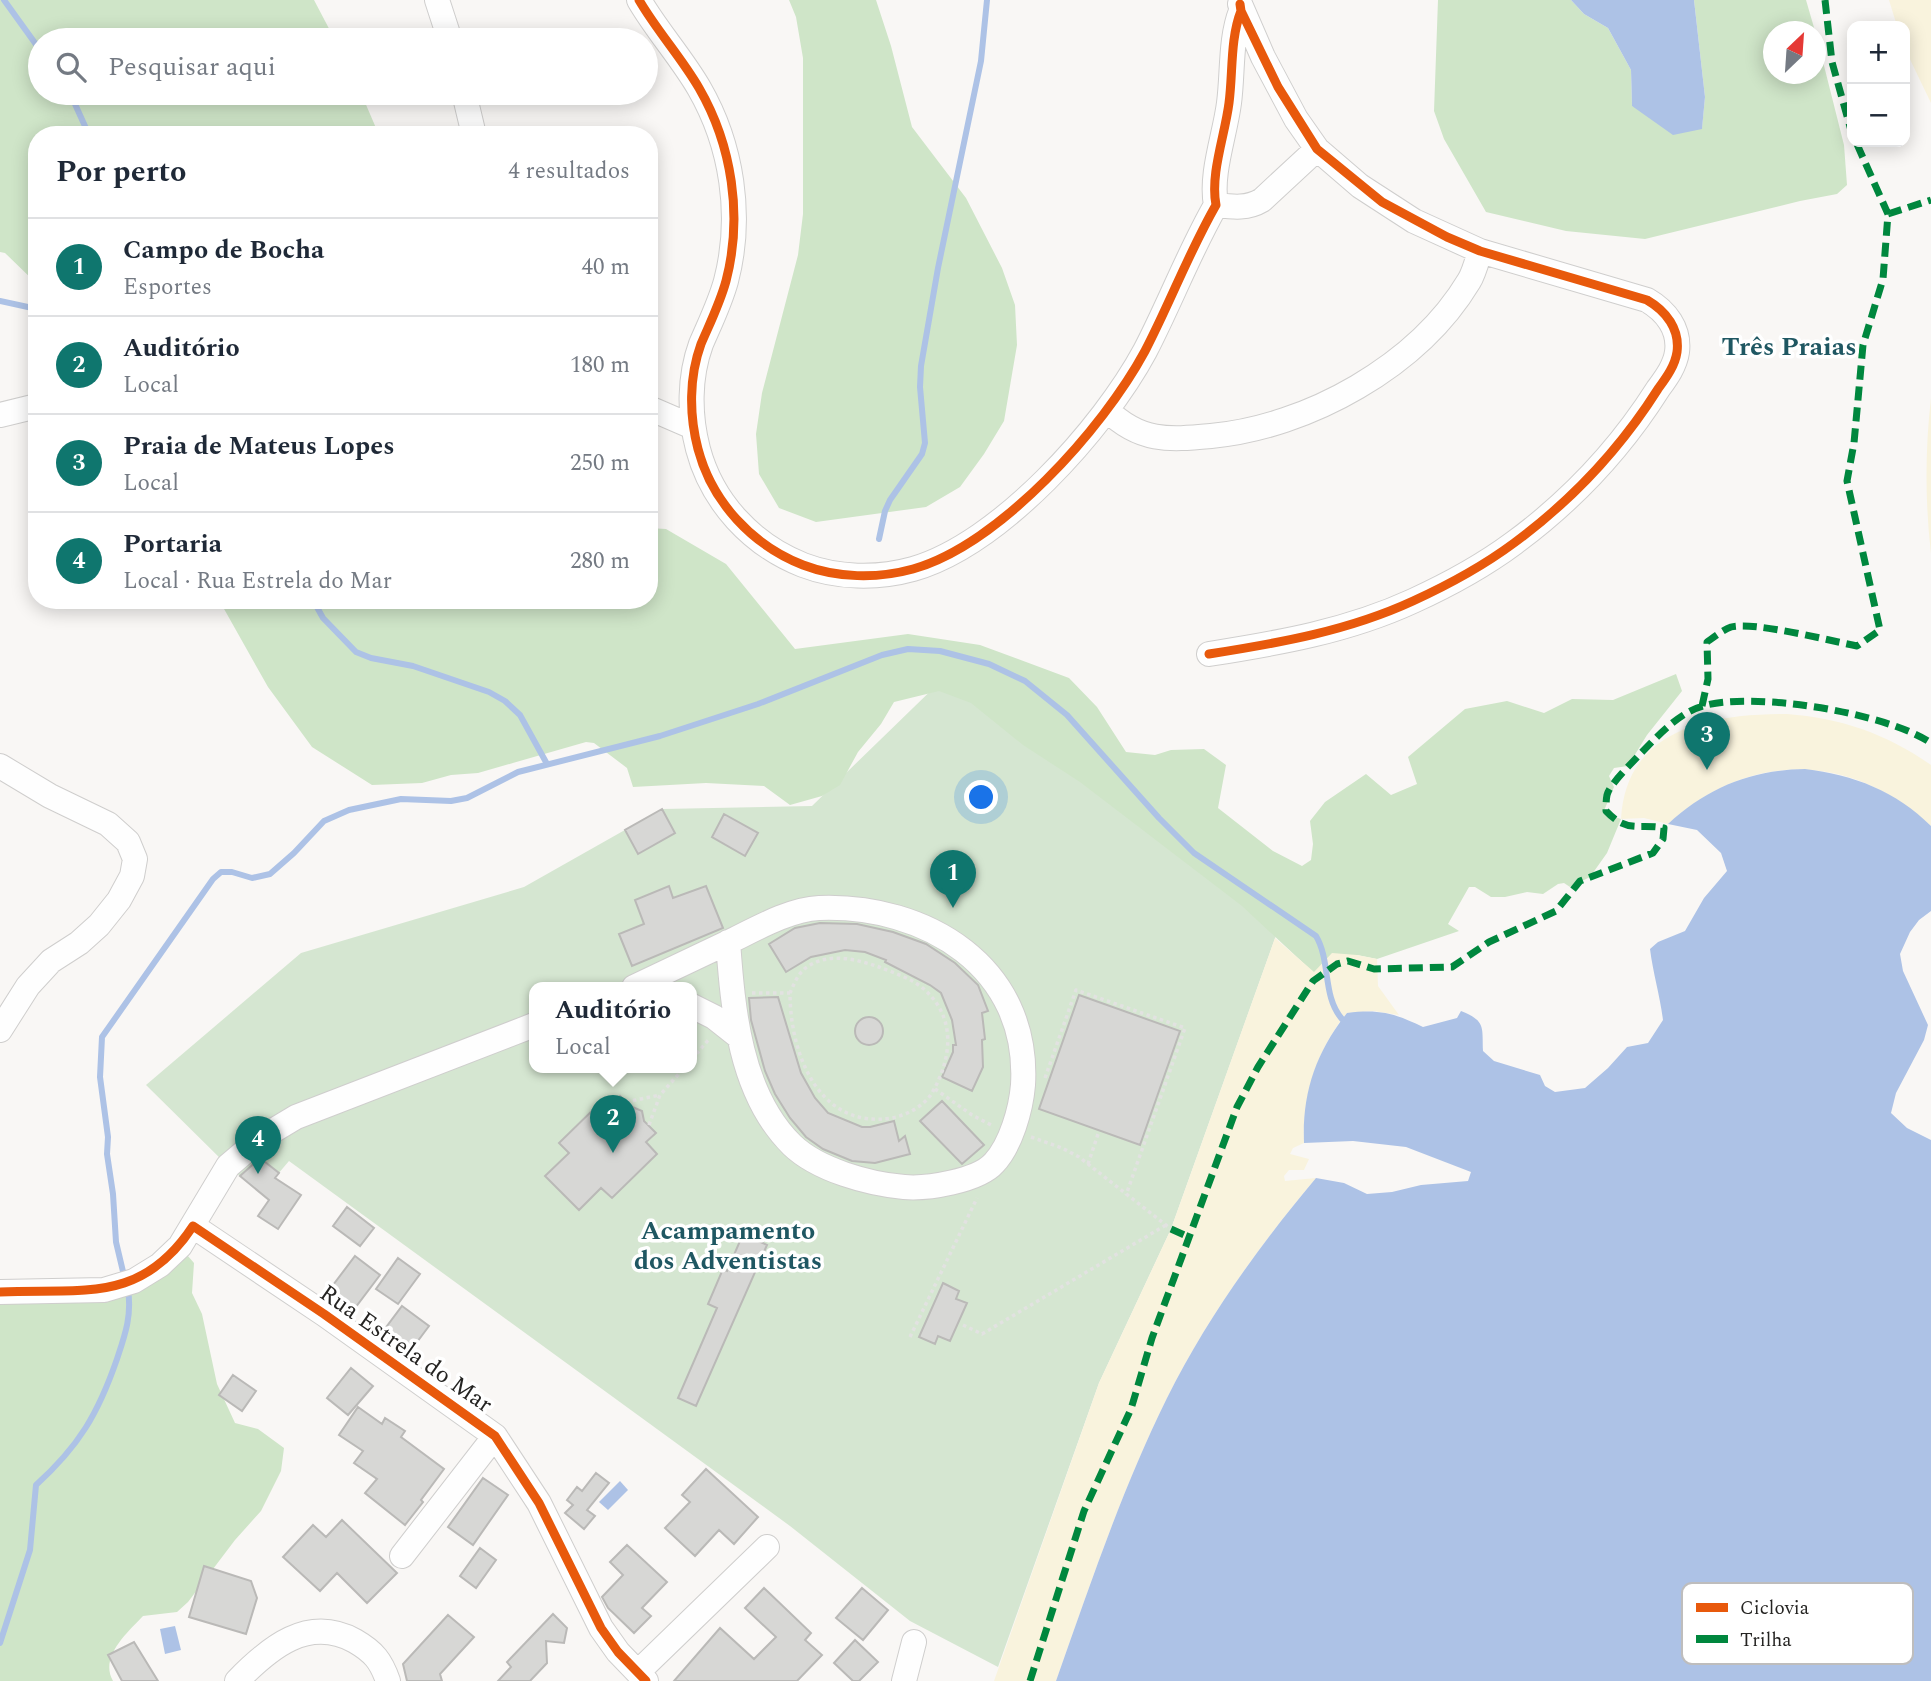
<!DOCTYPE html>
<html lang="pt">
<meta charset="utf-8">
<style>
body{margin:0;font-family:Spectral,serif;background:#f6f6f7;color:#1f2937}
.controls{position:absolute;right:21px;top:21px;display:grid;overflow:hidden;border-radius:14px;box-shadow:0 4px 18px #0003}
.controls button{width:63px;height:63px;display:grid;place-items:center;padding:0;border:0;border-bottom:2px solid #e0e1e3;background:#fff;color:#1f2937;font:35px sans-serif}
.compass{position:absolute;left:1763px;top:21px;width:63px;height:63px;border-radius:50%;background:#fff;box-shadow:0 4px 18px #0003;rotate:25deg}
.you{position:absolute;left:982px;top:798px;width:24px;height:24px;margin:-18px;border:5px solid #fff;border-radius:50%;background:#1a73e8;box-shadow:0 0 0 10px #1a73e833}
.badge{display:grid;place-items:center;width:46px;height:46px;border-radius:50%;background:#0f766e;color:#fff;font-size:23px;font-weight:700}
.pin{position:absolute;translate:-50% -58px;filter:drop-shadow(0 2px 4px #0008)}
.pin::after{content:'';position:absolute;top:37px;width:24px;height:21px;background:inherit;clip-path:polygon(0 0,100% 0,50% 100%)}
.popup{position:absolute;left:529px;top:982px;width:168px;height:91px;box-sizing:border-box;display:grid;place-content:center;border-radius:14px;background:#fff;filter:drop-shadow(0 2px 5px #0005);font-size:23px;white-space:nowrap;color:#747a83}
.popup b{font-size:26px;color:#1f2937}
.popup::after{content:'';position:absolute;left:50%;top:100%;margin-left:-14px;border:14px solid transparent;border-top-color:#fff}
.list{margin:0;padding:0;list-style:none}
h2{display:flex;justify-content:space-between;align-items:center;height:91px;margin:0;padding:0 28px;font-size:30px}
h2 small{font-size:23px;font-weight:400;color:#747a83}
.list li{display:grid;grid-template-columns:46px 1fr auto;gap:21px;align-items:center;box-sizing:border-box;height:98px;padding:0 28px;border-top:2px solid #e0e1e3}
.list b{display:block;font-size:26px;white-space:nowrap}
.list p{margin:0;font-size:23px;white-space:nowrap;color:#747a83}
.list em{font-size:23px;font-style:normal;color:#747a83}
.icon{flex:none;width:38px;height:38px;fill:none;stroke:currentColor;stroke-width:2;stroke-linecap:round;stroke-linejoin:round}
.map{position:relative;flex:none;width:1931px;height:1681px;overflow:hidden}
.search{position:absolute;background:#fff;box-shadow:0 4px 18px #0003;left:28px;top:28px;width:630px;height:77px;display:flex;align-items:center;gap:18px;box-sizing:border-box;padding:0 24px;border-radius:38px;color:#747a83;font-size:26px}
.panel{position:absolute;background:#fff;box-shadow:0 4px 18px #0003;left:28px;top:126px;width:630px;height:483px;border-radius:28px}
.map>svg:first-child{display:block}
</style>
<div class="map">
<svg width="1931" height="1681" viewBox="0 0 1931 1681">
<rect width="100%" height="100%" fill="#f9f7f5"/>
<!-- green -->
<path fill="#d5e6d1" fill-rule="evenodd" d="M947,675l331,255 -107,299 -72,154 -101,284 -88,-46 -120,-95 -501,-365 -28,33 -33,-28 -82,-81 155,-132 223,-66 138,-78 150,-3zM534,987h158v80h-158z"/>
<!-- forest -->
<path fill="#cfe5c8" d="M0,0h314l21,40h-295v53h321l18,42h-342v149l-32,-31 -5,-1z
M789,0h87l15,46 21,81 54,71 36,70 13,37 2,40 -13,76 -20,33 -24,33 -34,20 -110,15 -37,-14 -20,-34 -3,-40 6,-41 36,-138 5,-41v-156l-7,-41z
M1438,0h133l13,14 24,14 23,42 1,36 70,22 3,-31 -11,-97h112l9,31 -42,1v42h42l1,-40 28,111 3,40 -10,9 -37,7 -155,38 -79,-8 -80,-19 -42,-73 -10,-28z
M649,528l17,1 60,35 69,85 113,-15 72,11 89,33 28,29 29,45 29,3 16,-5 33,-1 22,16 -8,43 55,43 29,15 9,-6 2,-16 -3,-23 15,-19 41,-28 25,21 26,-11 -9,-27 57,-48 42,-8 37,12 28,-14 41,1 63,-26 6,17 -35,44 -19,31 -14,2 -5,8 5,11 -11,26 18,6 -14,34 -17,24 -20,10 -6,-4 -6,1 -15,10 -16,-2 -22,5h-14l-16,-10h-6l-21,37 11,7 -82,28 -20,-4 -43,18 -72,-67 -162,-124 -57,-37 -52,-42 -32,-12 -45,11 -13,22 -23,28 -18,33 -18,11 -32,9 -26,-19 -58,-3 -73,4 -6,-19 -33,-25 -8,-1 -108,31 -27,2 -29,8 -50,2 -60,-38 -44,-60 -49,-87h430z
M181,1248l13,15 -2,30 10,21 15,70 18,39 23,6 26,19 -3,23 -20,40 -26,29 -47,62 -11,10 -34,4c-15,16 -44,41 -30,65h-113v-382l95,-5z"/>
<!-- sand -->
<path fill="#f9f3dd" d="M1889,0h42v103l-26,-54v-23h-8z
M1931,398v156c-6,-52 -6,-105 0,-156z
M1787,714c54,4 100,20 144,51v61c-80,-74 -182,-76 -263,-2l-24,-6 -23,1c5,-92 92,-105 166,-105z
M1275,938l39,34 18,-19 25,2 20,4 1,27 21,29 -25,-4 -27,2c-30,36 -45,83 -43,130l-11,5 -3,6 19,5 -5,11h-15l-5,6 1,5 31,-3c-57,68 -109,140 -149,220 -45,91 -77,187 -111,283h-62l105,-298 72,-154z"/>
<!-- water -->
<path fill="#adc2e6" d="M1571,0h123l11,97 -3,32 -29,6 -41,-29 -1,-36 -23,-42 -24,-14z
M1805,769c49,6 91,22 126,57v85l-12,9 -9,12 -10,22 3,17 25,54 -4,15 -28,53 -5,20 16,15 24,12v541h-875c34,-96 66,-192 111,-283 40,-80 92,-152 149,-220l28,5 23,11 25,-2 29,-7 47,-4 3,-9 -65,-25 -53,-6 -49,2c-2,-50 12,-91 43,-130 32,-4 47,0 76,14l34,-9 4,-7c25,10 21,16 22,40l11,10 46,14 5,11 10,6 30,-4 23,-20 19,-21 21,-4 15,-23c-3,-24 -10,-47 -13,-71l8,-7 27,-11 19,-33 23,-27 -6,-18 -24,-23 -29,-6c40,-37 83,-54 137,-55z
M620,1481l8,9 -20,20 -9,-8z
M175,1626l6,24 -16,4 -5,-25z"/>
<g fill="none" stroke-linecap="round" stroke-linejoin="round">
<!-- stream -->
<path stroke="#adc2e6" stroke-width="6" d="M4,0l36,50
M70,93l19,42
M0,301l37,8
M879,539l6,-28 5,-11 32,-46 3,-11 -5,-56 1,-21 17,-98 43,-207 6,-61
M313,600l10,18 33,34 15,6 42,8 76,26 16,9 15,14 27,49
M125,1280l-9,-38 -3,-48 -6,-40 1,-17 -8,-60 2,-40 111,-158 8,-7h11l20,6 18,-4 24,-21 30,-32 25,-11 52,-11 50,2 16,-3 51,-26 142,-36 98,-32 124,-49 26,-6 32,2 49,13 36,17 42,34 92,103 35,35 122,83c15,25 6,60 26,83
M0,1643l30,-93 6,-65c43,-39 62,-71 81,-126 8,-24 15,-43 11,-69"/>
</g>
<!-- building -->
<path fill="#d7d7d5" stroke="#bab9b7" stroke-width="2" d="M662,809l13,24 -37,21 -13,-24z
M724,814l34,19 -13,23 -33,-19z
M669,886l4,12 33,-12 17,42 -91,38 -13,-32 25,-10 -9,-24z
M820,923l37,1 36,8 33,12 29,19 23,22 10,26 -6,2 3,26 -3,1 1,27 -11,24 -30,-14 11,-25v-7h3l-4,-25 -11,-27 -11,-8 -45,-23 1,-2 -21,-8 -20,-2 -34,7 -25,15 -17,-28 26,-16z
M1079,995l101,36 -40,114 -101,-36z
M778,997l23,76 14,25 13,15 34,14h8l24,-6 5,20 6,-5 5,18 -35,9 -23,-2 -29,-12 -17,-12 -16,-19 -15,-24 -10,-23 -14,-51 -2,-22z
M855 1031a14 14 0 1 1 28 0a14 14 0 1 1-28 0Z
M620,1096l10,10 12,5 2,10 12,12 -10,9 11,12 -45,44 -11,-10 -22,22 -34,-34 24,-23 -10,-10 44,-43 7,6z
M942,1101l42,44 -22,19 -42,-43z
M260,1158l19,15 -4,5 26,17 -23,34 -20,-13 11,-16 -29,-24z
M347,1207l27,21 -14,18 -27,-20z
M743,1234l24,11 -71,161 -18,-8 39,-90 -9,-4 15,-35 4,2z
M355,1256l25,19 -25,33 -25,-19z
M398,1258l22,16 -22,30 -22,-15z
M943,1283l16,8 -3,8 11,4 -17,38 -12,-5 -3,8 -16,-7z
M402,1306l27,20 -21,28 -27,-20z
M351,1368l22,18 -25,29 -21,-17z
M233,1375l23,16 -14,20 -23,-16z
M358,1407l24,17 3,-6 20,13 -4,6 43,32 -23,31 2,2 -18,23 -40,-32 12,-14 -23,-16 9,-12 -24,-16z
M706,1469l52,48 -24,27 -15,-14 -24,26 -30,-28 25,-26 -8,-7z
M596,1473l13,10 -22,27 8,6 -11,13 -19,-16 8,-8 -6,-5 10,-13 5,4z
M483,1478l25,17 -35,50 -25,-18z
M342,1520l55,53 -30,30 -30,-30 -17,18 -37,-34 30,-32 13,12z
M627,1545l40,37 -25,26 9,8 -17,17 -26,-25 -6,-11 21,-22 -13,-13z
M480,1548l16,12 -20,28 -16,-12z
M204,1566l47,15 6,17 -11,36 -57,-17z
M764,1588l47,45 -6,7 17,15 -25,26h-123l46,-53 34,31 22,-22 -31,-29z
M862,1588l26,22 -25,30 -27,-22z
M553,1614l14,14 -3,15 -18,-2 1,22 -17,18h-32l13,-14 -4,-5z
M448,1615l26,22 -34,37 2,7h-35l-4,-17z
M855,1640l23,22 -19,19h-6l-19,-18z
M134,1642l24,39h-36l-14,-26z"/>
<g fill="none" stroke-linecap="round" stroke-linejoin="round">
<!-- minor casing -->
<g stroke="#cfcecd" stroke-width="26">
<path id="minor" d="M437,0l13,40
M639,0c18,31 42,57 60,88 33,57 44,128 27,193 -6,22 -16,42 -25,63 -12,33 -12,71 -3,105 14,53 54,96 105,116 34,13 74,14 110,4 87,-25 190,-140 232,-218 25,-48 44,-99 71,-146 -6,-31 9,-70 13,-102 4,-30 1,-64 12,-92
M464,93l10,42
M1216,205c17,2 31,4 46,-5l55,-51
M649,408l44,19
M1107,410c33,32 61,30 104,26 97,-9 207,-70 258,-155 5,-8 8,-20 11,-30
M0,415l37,-9
M1209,654c70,-11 139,-23 204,-53 35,-16 70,-35 101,-58 57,-42 106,-94 144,-154 8,-11 17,-23 19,-37 3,-23 -11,-41 -30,-52l-167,-49 -66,-30 -54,-35 -43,-37 -21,-30 -33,-62 -23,-53
M0,766l50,30 58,28 20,18 7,17 -3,17 -13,24 -20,25 -20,18 -28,18 -23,25 -28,44
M634,987c34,-16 67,-32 101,-48 24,-12 57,-30 84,-31 107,-4 211,59 204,177 -2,24 -12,60 -29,78 -16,18 -67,26 -90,24 -35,-3 -86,-17 -112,-42 -52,-51 -59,-135 -64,-203
M692,1006l22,11 24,19
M193,1226l131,88 171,122 44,67 62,125 17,24 28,29
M0,1292l104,-2 30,-9 26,-16 20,-19 48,-80 33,-28 35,-21 238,-92
M402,1556l93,-120
M638,1672l129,-125
M237,1681c32,-33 71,-66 118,-40 19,11 26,20 33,40
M904,1681l10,-39"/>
</g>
<!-- path -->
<path stroke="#e2e2e1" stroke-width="3.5" stroke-dasharray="3.5 3.5" stroke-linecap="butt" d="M752,993h38c0,61 29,137 102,125 15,-3 32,-12 40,-25 19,-33 25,-73 -6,-102 -12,-12 -32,-18 -47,-24 -23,-8 -50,-15 -72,0 -9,6 -13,17 -17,26
M692,1059l18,-21
M1045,1078l31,-88 109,38 -59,167
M935,1089l37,26 21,11
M626,1102l34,-7
M649,1125l11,-30 25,-28
M1031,1137l31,11 17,9 92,72
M1088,1164l11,-33
M963,1325l19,9 184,-109
M910,1337l67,-139"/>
<!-- minor -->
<use href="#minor" stroke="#fefefe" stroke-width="24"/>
<!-- quiet -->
<path stroke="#00873e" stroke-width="7" stroke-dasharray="14 7" stroke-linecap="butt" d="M1825,0l7,62 20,72
M1888,214l43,-14
M1702,706l6,-27 -1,-37c7,-5 16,-12 24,-15 21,-6 101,14 126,19l23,-16 -33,-149 7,-38 9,-98 20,-66 5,-65 -32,-72
M1171,1229l18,8
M1030,1681l54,-170 47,-102 21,-71 85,-231 21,-40 55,-86 24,-17 11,-3 26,8 78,-2 37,-25 67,-31 24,-30 73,-28 10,-14 1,-11c-26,-5 -36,6 -58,-17 0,-5 0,-11 1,-16 2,-10 25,-32 33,-41 17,-17 38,-41 63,-48 51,-15 184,7 228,37"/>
<!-- cycleway casing -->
<g stroke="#fff" stroke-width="13">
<path id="cycleway" d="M639,0c18,31 42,57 60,88 33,57 44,128 27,193 -6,22 -16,42 -25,63 -12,33 -12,71 -3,105 14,53 54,96 105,116 34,13 74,14 110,4 87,-25 190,-140 232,-218 25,-48 44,-99 71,-146 -6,-31 9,-70 13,-102 4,-30 1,-64 12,-92
M1209,654c70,-11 139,-23 204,-53 35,-16 70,-35 101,-58 57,-42 106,-94 144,-154 8,-11 17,-23 19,-37 3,-23 -11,-41 -30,-52l-167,-49 -33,-14 -65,-35 -65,-53 -39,-62 -37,-76 -1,-7
M0,1292c82,-4 141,13 193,-66l131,88 171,122 44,67 62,125 17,24 28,29"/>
</g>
<!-- cycleway -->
<use href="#cycleway" stroke="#e8590c" stroke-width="9"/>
</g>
<g text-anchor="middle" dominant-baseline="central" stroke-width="7" stroke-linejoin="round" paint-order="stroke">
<!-- street labels -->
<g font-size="24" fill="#252422" stroke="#fff">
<text transform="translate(406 1349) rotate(35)">Rua Estrela do Mar</text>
</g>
<!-- neighbourhood labels -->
<g font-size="26" font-weight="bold" fill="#1f5762" stroke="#fff">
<text x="1789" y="347">Três Praias</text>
<text x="728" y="1231">Acampamento<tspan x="728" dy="30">dos Adventistas</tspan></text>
</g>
</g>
<!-- legend -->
<rect x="1682" y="1583" width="231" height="81" rx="10" fill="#fff" stroke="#bebdbd" stroke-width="2"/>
<rect x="1696" y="1603" width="32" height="9" fill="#e8590c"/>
<rect x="1696" y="1635" width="32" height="8" fill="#00873e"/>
<g font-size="19" fill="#252422">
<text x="1740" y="1614">Ciclovia</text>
<text x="1740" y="1646">Trilha</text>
</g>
</svg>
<div class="controls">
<button>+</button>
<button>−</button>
</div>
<svg class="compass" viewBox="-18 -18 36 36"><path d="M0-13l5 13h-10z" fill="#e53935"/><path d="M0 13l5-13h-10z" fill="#747a83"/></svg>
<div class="you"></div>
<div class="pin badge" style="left:953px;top:908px">1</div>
<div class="pin badge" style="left:613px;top:1153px">2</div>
<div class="popup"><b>Auditório</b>Local</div>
<div class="pin badge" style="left:1707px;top:770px">3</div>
<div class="pin badge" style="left:258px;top:1174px">4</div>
<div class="search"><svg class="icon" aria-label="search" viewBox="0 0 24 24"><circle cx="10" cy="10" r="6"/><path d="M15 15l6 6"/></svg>Pesquisar aqui</div>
<section class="panel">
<h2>Por perto<small>4 resultados</small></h2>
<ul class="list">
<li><span class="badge">1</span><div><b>Campo de Bocha</b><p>Esportes</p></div><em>40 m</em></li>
<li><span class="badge">2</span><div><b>Auditório</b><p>Local</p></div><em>180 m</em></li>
<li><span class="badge">3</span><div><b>Praia de Mateus Lopes</b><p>Local</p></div><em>250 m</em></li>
<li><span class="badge">4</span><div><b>Portaria</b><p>Local · Rua Estrela do Mar</p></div><em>280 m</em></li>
</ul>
</section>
</div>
